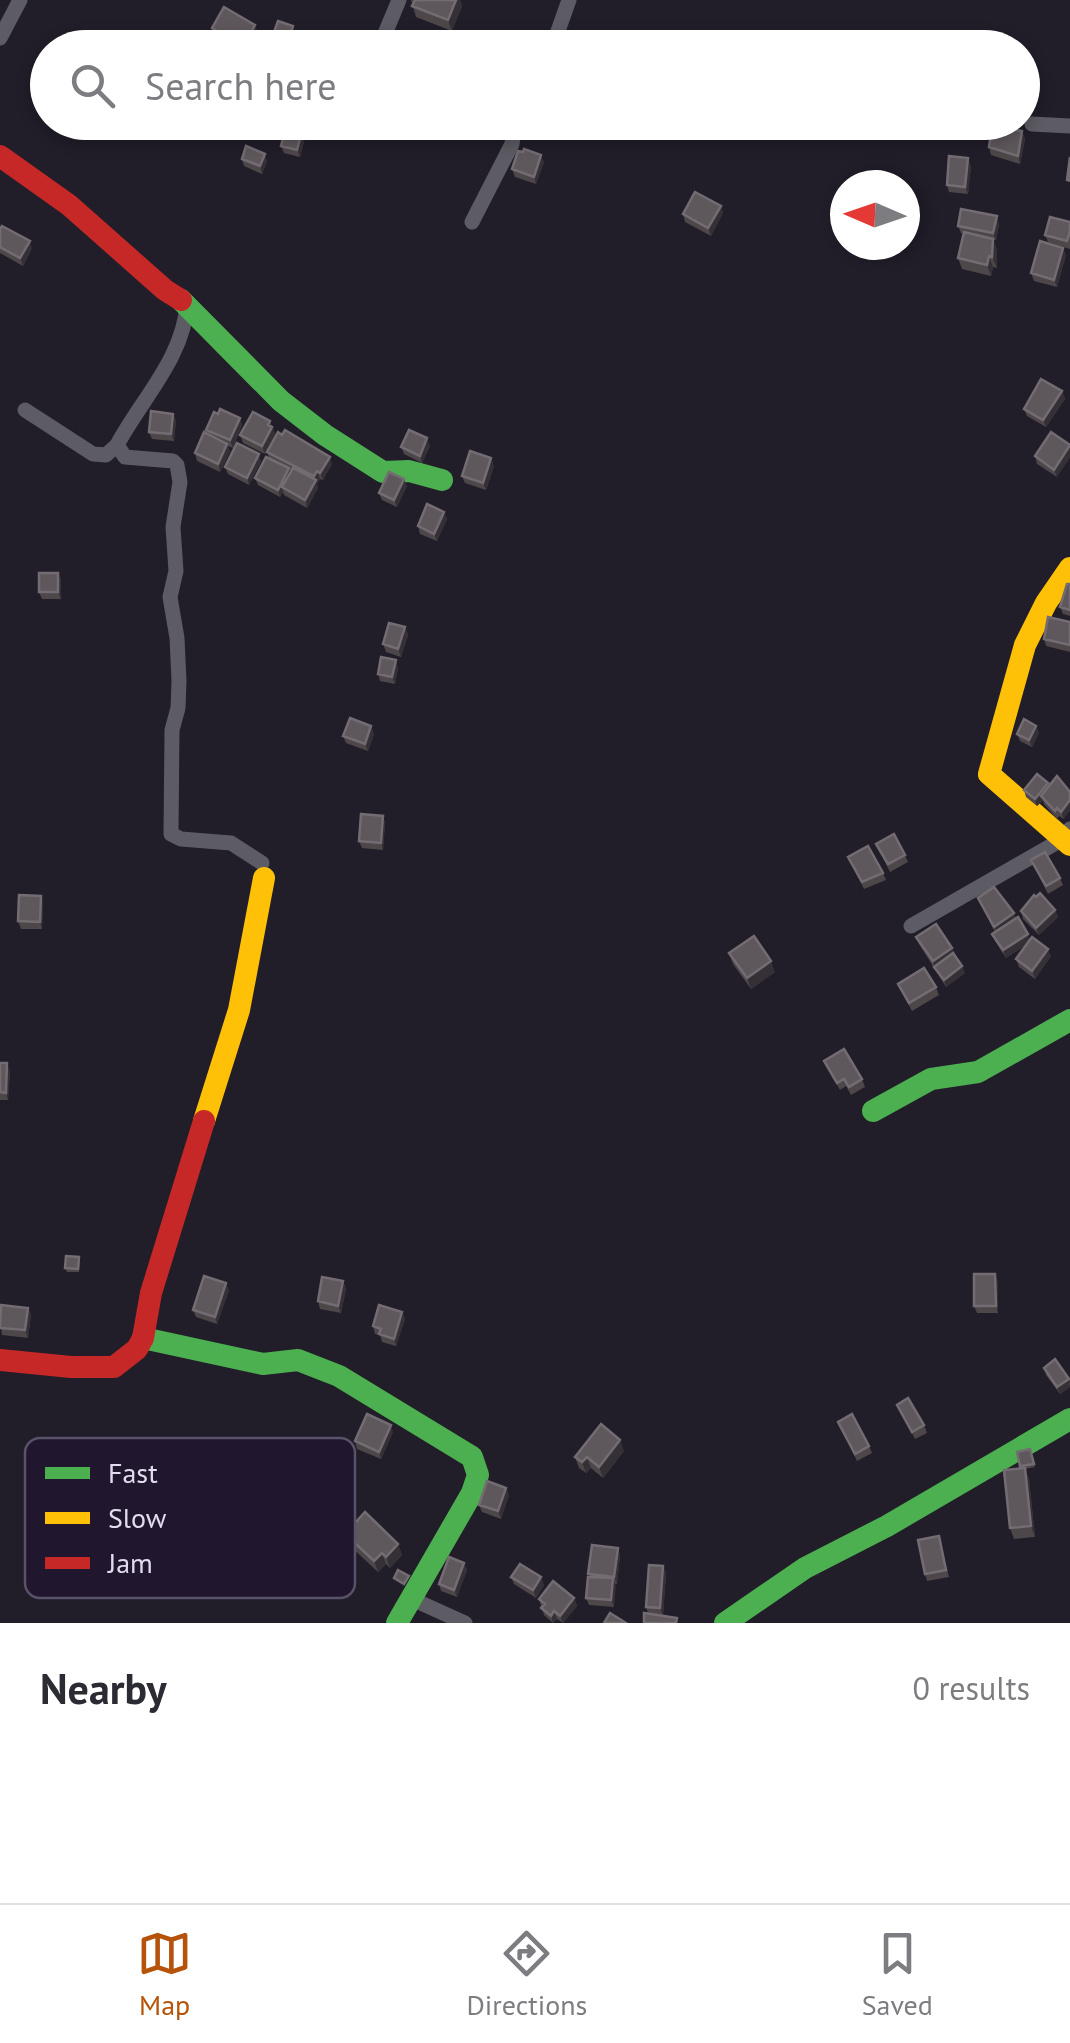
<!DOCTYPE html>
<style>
body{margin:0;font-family:"PT Sans",sans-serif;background:#f2f2f3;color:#2b2b33}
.compass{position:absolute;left:830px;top:170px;width:90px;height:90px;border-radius:50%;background:#fff;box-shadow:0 5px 15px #0003;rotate:272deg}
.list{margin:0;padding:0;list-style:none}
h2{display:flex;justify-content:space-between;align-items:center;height:130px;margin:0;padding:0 40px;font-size:42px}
h2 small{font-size:32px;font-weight:400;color:#7c7c81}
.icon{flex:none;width:55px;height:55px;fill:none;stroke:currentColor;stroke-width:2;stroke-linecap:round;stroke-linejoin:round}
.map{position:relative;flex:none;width:1070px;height:1623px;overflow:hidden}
.search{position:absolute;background:#fff;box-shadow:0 5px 15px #0003;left:30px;right:30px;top:30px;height:110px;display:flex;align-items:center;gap:25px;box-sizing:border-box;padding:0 35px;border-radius:55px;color:#7c7c81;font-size:38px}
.sheet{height:280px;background:#fff}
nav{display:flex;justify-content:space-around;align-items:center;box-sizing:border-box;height:140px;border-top:2px solid #e1e1e2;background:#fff;font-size:28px;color:#7c7c81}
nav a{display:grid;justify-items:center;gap:5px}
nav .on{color:#b45309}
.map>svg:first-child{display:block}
</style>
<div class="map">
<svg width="1070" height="1623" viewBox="0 0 1070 1623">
<rect width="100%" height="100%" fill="#211d29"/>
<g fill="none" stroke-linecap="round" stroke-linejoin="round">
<!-- street -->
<path stroke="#5d5b63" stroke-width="15" d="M0,38l20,-38
M379,48l20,-48
M552,48l17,-48
M1032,124l38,2
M333,129l4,-7
M472,222l40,-78 3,-22
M25,410l68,44 13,1 11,-10c24,-45 67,-88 70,-141
M117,445l8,12 48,4 4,4 3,17 -7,45 3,44 -6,26 7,41 2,43 -1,27 -6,22 -1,104 10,5 50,4 31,20
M911,926l150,-86 9,-11
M412,1599l53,24"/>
<!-- fast -->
<path stroke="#4caf50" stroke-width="22" d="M181,300l100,101 44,34 58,37 26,-1 33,9
M873,1111l58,-32 47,-7 92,-52
M143,1338l120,26 35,-4 41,16 133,81 6,18 -6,18 -75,130
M725,1623l80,-55 82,-42 183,-107"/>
<!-- slow -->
<path stroke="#ffc107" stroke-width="22" d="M1070,568l-24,35 -21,42 -36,129 81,71
M204,1121l35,-111 25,-132"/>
<!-- jam -->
<path stroke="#c62828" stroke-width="22" d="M0,156l69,49 96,85 16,10
M0,1360l71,7h43l23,-18 6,-11 8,-45 53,-172"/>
</g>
<!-- wall -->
<path fill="#4e474a" d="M411,0h49l2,6 -10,25 -36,-14z
M212,28l47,8 -7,12h-21l-15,-9z
M294,30l-3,10 -15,-5 -2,-3z
M988,122h23v7l11,2 3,8 -5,25 -29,-9 -2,-8 3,-19h-2z
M306,134l-6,23 -16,-4 -3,-7z
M242,159l25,2 -5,13 -18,-8z
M544,162l-8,22 -21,-7 -3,-8z
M971,166l-3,28 -19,-2 -2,-7z
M721,206l2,7 -12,23 -26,-14 -2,-8z
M1070,222v27l-22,-7 -3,-7z
M999,224l-3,16 -3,-1 4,11v18l-4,-1 -2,9 -29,-7 -4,-11 6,-24 -3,-1 -3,-7z
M0,229l32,19 -9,18 -23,-13z
M1066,255l-9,32 -23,-6 -3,-8z
M1062,391l3,8 -19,28 -19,-11 -3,-7z
M173,414l3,7 -2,20 -22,-2 -3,-7z
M240,418l2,7 -9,23 -5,-2 2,5 -10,21 -23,-11 -2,-8 13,-19 -2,-4z
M270,421l5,13 -10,20 -22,-11 -3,-8z
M1051,432l6,45 -20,-13 -2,-8z
M430,446l-8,17 -18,-9 -3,-7z
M267,452l65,12 -9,16 -3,-1 -3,5 1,4 -11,20 -23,-13 -1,-3 -3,5 -22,-12 -3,-7 14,-20z
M261,461l-12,24 -21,-11 -3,-7z
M494,466l-8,24 -21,-7 -3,-7z
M407,486l-10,21 -15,-7 -3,-7z
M447,519l-10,22 -17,-7 -2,-8z
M58,573l3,7v19h-19l-3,-7z
M1070,584v32l-7,-2 -3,-7z
M1070,622v30l-24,-6 -2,-7z
M405,627l3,8 -7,22 -15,-5 -3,-8z
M398,668l-3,16 -15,-3 -2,-7z
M1036,726l3,7 -7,14 -12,-6 -3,-7z
M374,734l-6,17 -22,-8 -3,-7z
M1057,776l7,43 -5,-3 -2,3 -13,-15 -1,-4 -6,6 -11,-9 -2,-7 24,-7 1,3z
M383,816l2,7 -2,27 -21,-2 -3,-7z
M876,844l29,11 3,7 -18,10z
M848,857l35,16 3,7 -22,9z
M1031,860l29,18 3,7 -15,9z
M41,896l2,7 -1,26h-21l-3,-8z
M978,898l38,21 14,20 21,17 -16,23 -16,-12 -3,-8 10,-14 -20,13 -11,-17 -3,-7 3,-2z
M1055,910l3,7 -19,18 -16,-16 -2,-8z
M916,937l36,11 13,25 -19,14 -27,-43z
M729,953l46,19 -24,17 -18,-25z
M898,984l38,3 3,8 -27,16z
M824,1061l38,18 3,8 -14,8 -5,-9 -6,4z
M0,1063l10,7 -2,30h-8z
M80,1260l-1,12h-12l-2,-4z
M343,1281l3,8 -5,24 -21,-4 -2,-8z
M998,1281v32h-21l-3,-7z
M229,1290l-12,34 -21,-7 -3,-7z
M28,1308l3,7 -3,23 -26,-3 -2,-17z
M402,1312l3,7 -9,27 -14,-4 -2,-7 -5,-1 -2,-8z
M1044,1368l26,13v6l-10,7 -14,-19z
M897,1405l27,20 3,8 -12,6z
M838,1422l31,24 3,7 -15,8z
M393,1432l-12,27 -24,-10 -2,-8z
M1030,1449l5,18 -10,2 4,10 6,58 -21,2 -4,-11 11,-60 -4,-16z
M624,1451l-21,27 -12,-10 -5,5 -7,-5 -4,-11z
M506,1488l3,7 -8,24 -19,-7 -3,-7z
M345,1534l53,10 4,11 -12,13 -4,-4 -8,8 -29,-27z
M939,1536l10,41 -22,4 -2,-7z
M620,1555l-3,29h-2l-1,23 -25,-2 -3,-7 4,-21 -2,-3z
M464,1563l3,7 -10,27 -16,-6 -2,-7z
M663,1566l3,7 -3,43 -15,-3 -2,-6z
M511,1577l33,8 -8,13 -22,-14z
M574,1598l3,8 -14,17 -6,-4 -4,4 -9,-8 -5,-16z"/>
<!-- shaded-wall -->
<path fill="#353036" d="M456,0h4l2,6 -10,25 -4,-11z
M255,25l4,11 -7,12h-8z
M303,127l3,7 -6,23 -3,-7z
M1022,131l3,8 -5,25 -2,-8z
M265,154l2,7 -5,13 -2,-8z
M541,155l3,7 -8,22 -2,-7z
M968,158l3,8 -3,28 -3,-7z
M721,206l2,7 -12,23 -3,-8z
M997,216l2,8 -3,16 -3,-7z
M993,239l4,11v18l-5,-11z
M30,241l2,7 -9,18 -3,-8z
M1063,248l3,7 -9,32 -3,-7z
M989,256l4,11 -2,9 -4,-11z
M1062,391l3,8 -19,28 -3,-7z
M173,414l3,7 -2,20 -3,-7z
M240,418l2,7 -9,23 -3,-8z
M270,421l5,13 -10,20 -3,-8z
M427,438l3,8 -8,17 -2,-7z
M227,444l3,7 -10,21 -2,-8z
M1070,446v12l-13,19 -3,-7z
M259,454l2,7 -12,24 -2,-7z
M330,457l2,7 -9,16 -3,-7z
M491,458l3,8 -8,24 -3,-7z
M289,468l3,8 -10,11 1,5 -3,5 -2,-7z
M317,471l3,8 -3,5 1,4 -11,20 -2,-8 11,-20 -2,-4z
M404,479l3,7 -10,21 -3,-7z
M444,512l3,7 -10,22 -3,-7z
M58,573l3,7v19l-3,-7z
M405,627l3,8 -7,22 -3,-8z
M396,660l2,8 -3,16 -3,-7z
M371,726l3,8 -6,17 -3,-7z
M1036,726l3,7 -7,14 -3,-7z
M1048,783l3,7 -10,6 2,4 -6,6 -2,-7z
M1070,800v11l-6,8 -3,-7z
M383,816l2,7 -2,27 -2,-7z
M41,896l2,7 -1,26 -2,-7z
M1055,910l3,7 -19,18 -3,-7z
M1014,913l3,7 -21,14 -2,-7z
M1028,934l3,8 -25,16 -3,-8z
M952,948l3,7 -20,14 -2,-8z
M1048,949l3,7 -16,23 -3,-8z
M771,961l4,11 -24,17 -4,-11z
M962,966l3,7 -19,14 -2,-7z
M7,1063l3,7 -2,30 -2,-7z
M995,1274l3,7v32l-2,-7z
M343,1281l3,8 -5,24 -3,-7z
M226,1283l3,7 -12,34 -2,-7z
M28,1308l3,7 -3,23 -3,-8z
M402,1312l3,7 -9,27 -2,-7z
M1069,1379l1,8 -10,7 -3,-7z
M391,1425l2,7 -12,27 -2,-7z
M620,1440l4,11 -21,27 -4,-11z
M587,1457l4,11 -5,5 -4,-11z
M1025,1468l4,11 6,58 -4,-11z
M506,1488l3,7 -8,24 -3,-8z
M398,1544l4,11 -12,13 -4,-11z
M618,1548l2,7 -3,29 -3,-7z
M382,1553l4,11 -8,8 -4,-11z
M464,1563l3,7 -10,27 -3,-7z
M663,1566l3,7 -3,43 -3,-8z
M541,1577l3,8 -8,13 -3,-8z
M613,1578l3,8 -2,21 -3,-7z
M574,1598l3,8 -14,17 -3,-7z
M554,1611l3,8 -4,4 -2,-7z"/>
<!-- building -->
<path fill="#5e575c" stroke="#736c72" stroke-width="2.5" d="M415,0h41l-8,20 -36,-14z
M224,7l31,18 -12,21 -31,-18z
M278,21l15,5 -3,11 -16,-5z
M287,123l16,4 -6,23 -16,-4z
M992,126l30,5 -4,25 -29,-9z
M246,146l19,8 -5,12 -18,-7z
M524,149l17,6 -7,22 -22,-8 6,-18 5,1z
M949,156l19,2 -3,29 -18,-2z
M1070,157v24l-3,-1z
M695,192l26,14 -13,22 -25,-14z
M961,209l36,7 -4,17 -35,-7z
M1050,217l20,5v9l-3,10 -22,-6z
M2,226l28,15 -10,17 -20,-11v-18z
M964,232l29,7 -1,18 -3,-1 -2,9 -29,-7z
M1040,241l23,7 -9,32 -23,-7z
M1041,379l21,12 -19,29 -19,-11z
M220,409l20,9 -10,22 -24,-10 8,-18 4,2z
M151,411l22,3 -2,20 -22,-2z
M253,412l17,9 -2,4 4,2 -10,19 -22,-11z
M285,430l45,27 -10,16 -3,-2 -3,5 -47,-24 11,-20 4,3z
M409,430l18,8 -7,18 -19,-9z
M204,432l23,12 -9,20 -23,-11z
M1051,432l19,13 -16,25 -19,-14z
M237,443l22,11 -12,24 -22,-11z
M470,451l21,7 -8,25 -21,-7z
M266,457l23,11 -11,22 -23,-12z
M293,468l23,12 -11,20 -23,-13z
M389,472l15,7 -10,21 -15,-7z
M427,504l17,8 -10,22 -16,-8z
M39,573h19v19h-19z
M1067,584h3v26l-10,-3z
M1048,617l22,5v23l-26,-6z
M389,623l16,4 -7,22 -15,-5z
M381,657l15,3 -4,17 -14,-3z
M350,718l21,8 -6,18 -22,-8z
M1024,719l12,7 -7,14 -12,-6z
M1037,774l11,9 -13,16 -11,-9z
M1057,776l13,16v8l-9,12 -4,-4 -2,3 -14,-15z
M361,814l22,2 -2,27 -22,-2z
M894,834l11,21 -17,9 -12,-20z
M868,846l15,27 -21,9 -14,-25z
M1045,852l15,26 -14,8 -15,-26z
M994,887l20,26 -20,14 -16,-29z
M1040,893l15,17 -19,18 -15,-17 13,-16 2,2z
M19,895l22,1 -1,26 -22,-1z
M1018,917l10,17 -25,16 -11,-16z
M936,924l16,24 -19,13 -17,-24z
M754,936l17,25 -24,17 -18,-25z
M1032,937l16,12 -16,22 -16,-12z
M953,953l9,13 -18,14 -10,-13z
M924,968l12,19 -27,16 -11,-19z
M844,1049l18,30 -13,8 -5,-8 -7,4 -13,-22z
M0,1063h7l-1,30 -6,-1z
M66,1256l13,1 -1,12 -13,-1z
M974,1274h21l1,32h-22z
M204,1276l22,7 -11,34 -22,-7z
M322,1277l21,4 -5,25 -20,-5z
M1,1305l27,3 -3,22 -25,-2z
M379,1305l23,7 -8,27 -15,-5 2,-5 -8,-3z
M1055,1359l14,20 -12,8 -13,-19z
M908,1398l16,27 -12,7 -15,-27z
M367,1414l24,11 -12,27 -24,-11z
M852,1414l17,32 -14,8 -17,-32z
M601,1424l19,16 -21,27 -12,-10 -5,5 -7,-5z
M1030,1449l4,15 -14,2 -3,-14z
M1025,1468l6,58 -21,2 -6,-58z
M487,1481l19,7 -8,23 -19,-6z
M365,1512l33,32 -12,13 -4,-4 -8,8 -29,-27z
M939,1536l7,34 -21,4 -7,-34z
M592,1545l26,3 -4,29 -26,-3z
M449,1557l15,6 -10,27 -15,-6z
M520,1564l21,13 -8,13 -22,-13z
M649,1565l14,1 -3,42 -14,-1z
M398,1570l11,6 -5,8 -10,-6z
M588,1577l25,1 -2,22 -25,-2z
M553,1581l21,17 -14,18 -6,-5 -3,5 -10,-8 4,-4 -6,-5z
M610,1613l16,10h-22z
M644,1613l33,5 -1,5h-32z"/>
<!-- legend -->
<rect x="25" y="1438" width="330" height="160" rx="15" fill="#20172f" stroke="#5a5268" stroke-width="2.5"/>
<rect x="45" y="1467" width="45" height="12" fill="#4caf50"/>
<rect x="45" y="1512" width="45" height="12" fill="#ffc107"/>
<rect x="45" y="1557" width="45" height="12" fill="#c62828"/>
<g font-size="28" fill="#e2dced">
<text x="108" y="1483">Fast</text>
<text x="108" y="1528">Slow</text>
<text x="108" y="1573">Jam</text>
</g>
</svg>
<svg class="compass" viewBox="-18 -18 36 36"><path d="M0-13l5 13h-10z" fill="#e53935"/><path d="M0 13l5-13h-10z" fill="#7c7c81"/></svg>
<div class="search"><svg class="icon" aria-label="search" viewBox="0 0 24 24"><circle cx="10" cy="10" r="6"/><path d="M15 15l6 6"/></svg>Search here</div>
</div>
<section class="sheet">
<h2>Nearby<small>0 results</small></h2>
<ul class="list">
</ul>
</section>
<nav>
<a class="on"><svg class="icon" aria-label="map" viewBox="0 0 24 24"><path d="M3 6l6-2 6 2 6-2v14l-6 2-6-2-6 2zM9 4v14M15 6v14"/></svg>Map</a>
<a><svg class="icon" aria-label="directions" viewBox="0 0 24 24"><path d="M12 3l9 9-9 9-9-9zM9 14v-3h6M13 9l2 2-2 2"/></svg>Directions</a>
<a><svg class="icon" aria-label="saved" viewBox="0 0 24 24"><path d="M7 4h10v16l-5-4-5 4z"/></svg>Saved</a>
</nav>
